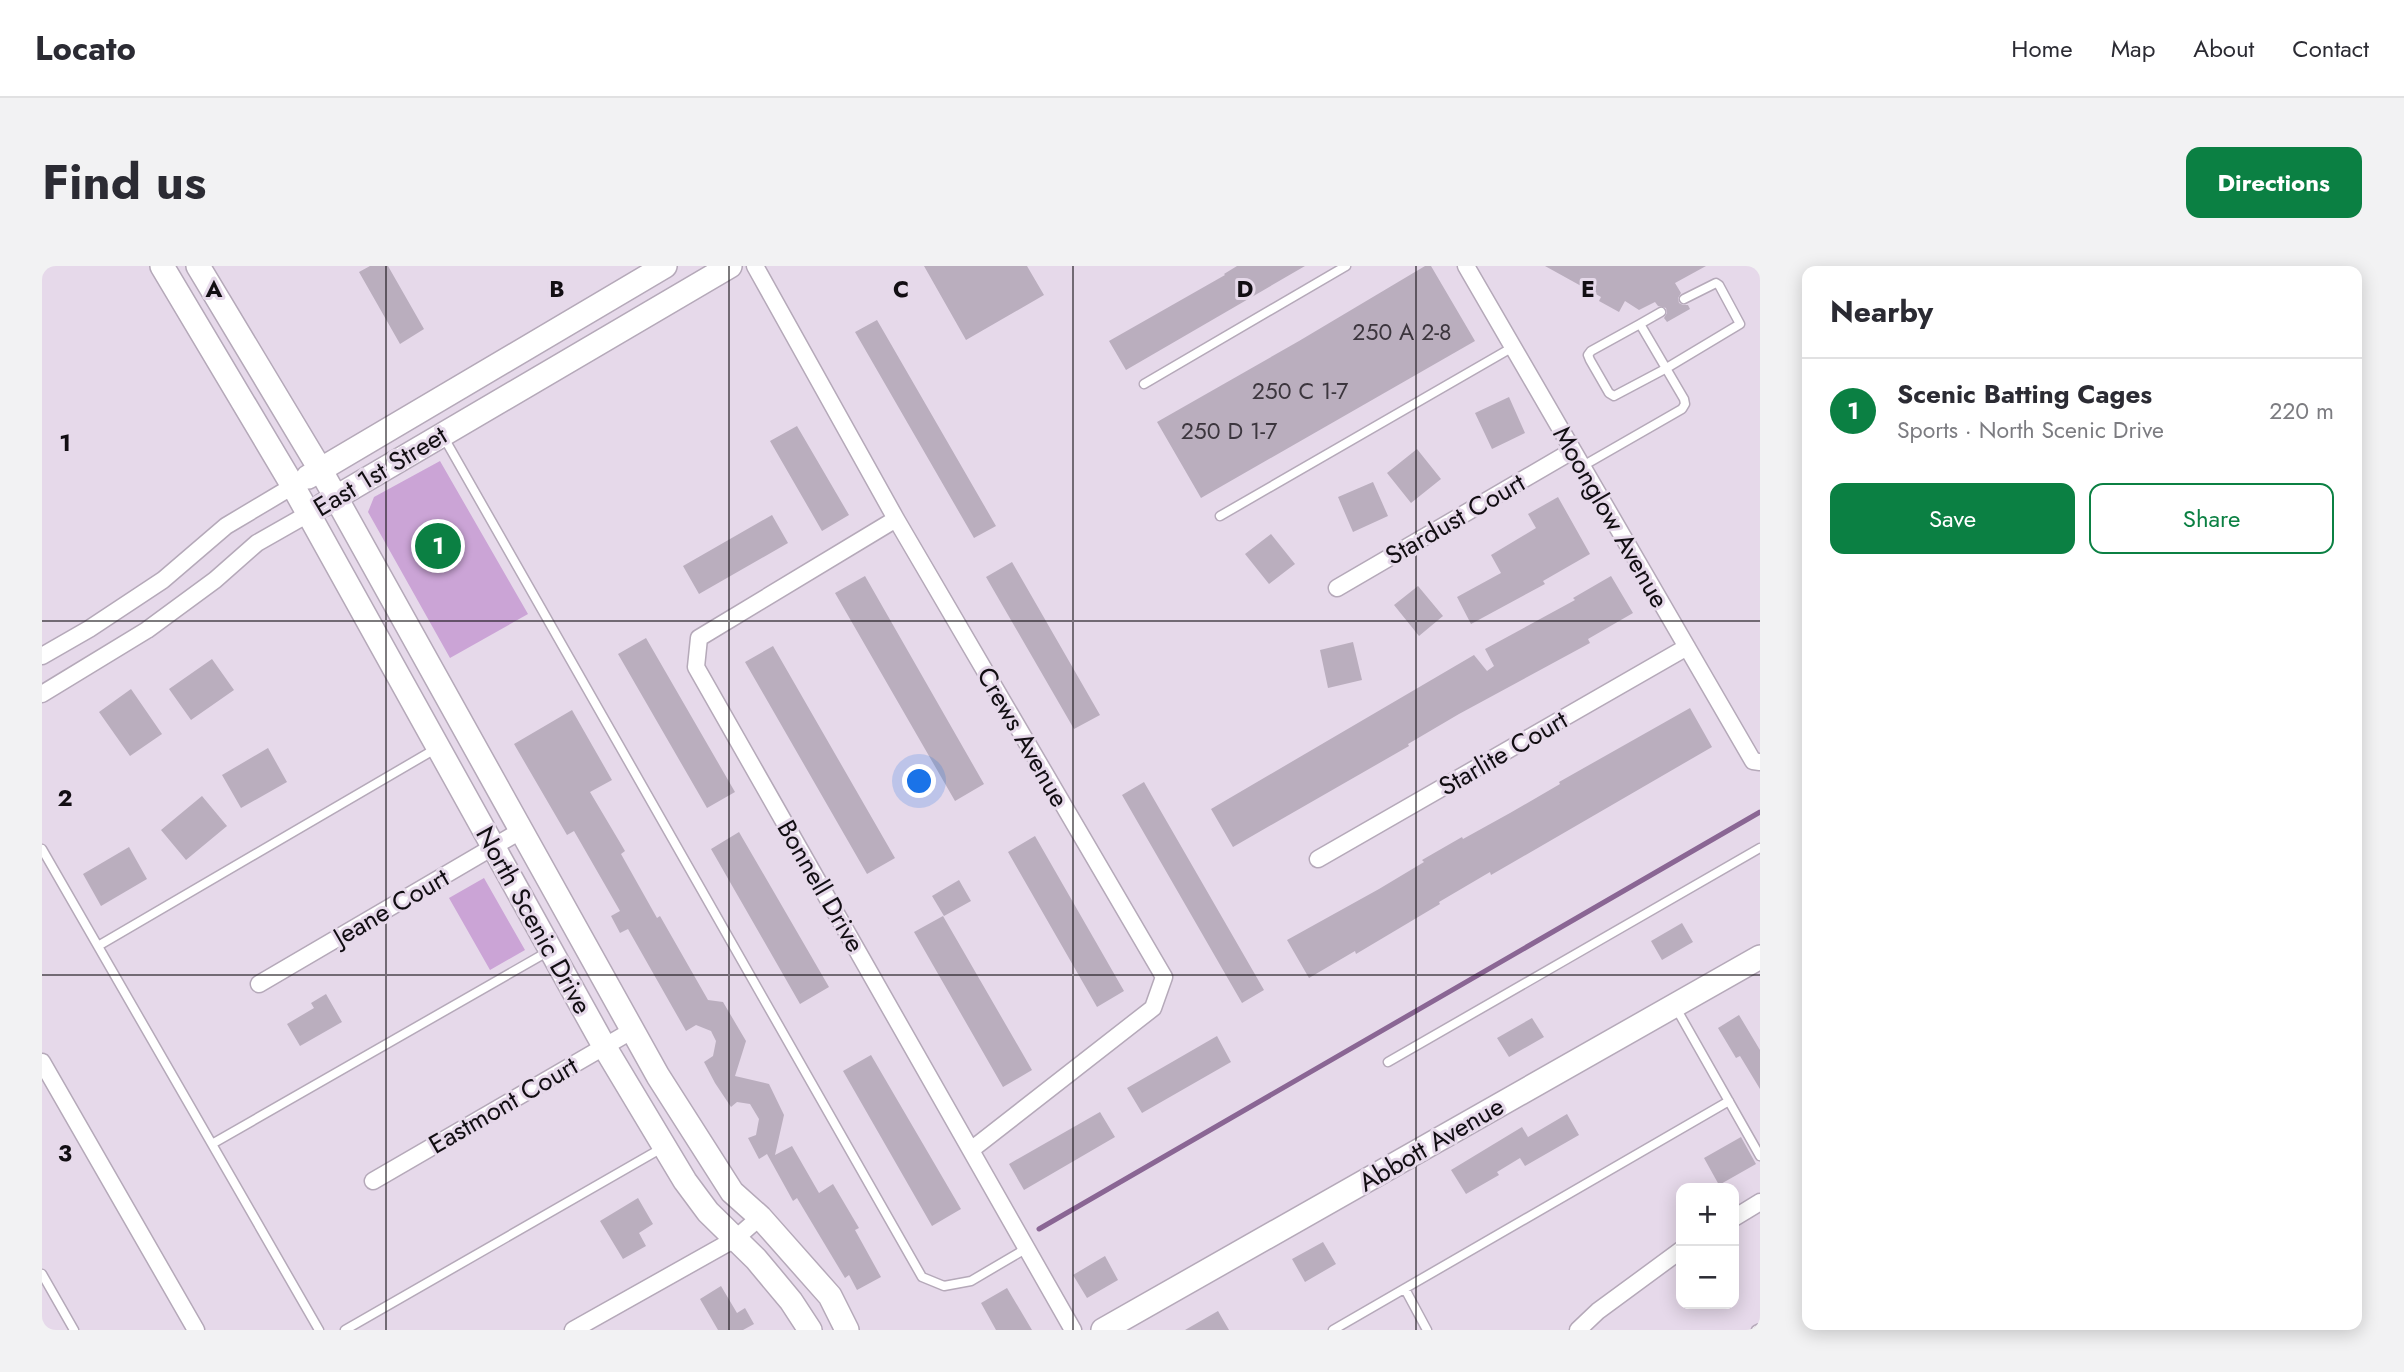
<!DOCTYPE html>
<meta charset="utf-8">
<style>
body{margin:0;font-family:Jost,sans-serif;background:#f2f2f3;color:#2b2b33}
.controls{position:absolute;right:21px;bottom:21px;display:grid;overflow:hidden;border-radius:14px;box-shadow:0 4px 18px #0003}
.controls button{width:63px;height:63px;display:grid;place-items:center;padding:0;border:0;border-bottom:2px solid #e1e1e2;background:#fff;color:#2b2b33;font:35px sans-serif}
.you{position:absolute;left:878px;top:516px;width:24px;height:24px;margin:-18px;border:5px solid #fff;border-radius:50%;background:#1a73e8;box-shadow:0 0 0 10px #1a73e833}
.badge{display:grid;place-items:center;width:46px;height:46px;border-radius:50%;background:#0b8043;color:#fff;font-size:23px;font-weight:700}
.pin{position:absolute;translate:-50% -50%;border:4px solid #fff;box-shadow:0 2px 7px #0006}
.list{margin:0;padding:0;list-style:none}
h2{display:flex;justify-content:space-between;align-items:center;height:91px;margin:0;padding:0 28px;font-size:30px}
h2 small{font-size:23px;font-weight:400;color:#7c7c81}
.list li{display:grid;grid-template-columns:46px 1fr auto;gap:21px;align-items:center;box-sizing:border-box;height:105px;padding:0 28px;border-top:2px solid #e1e1e2}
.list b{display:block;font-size:26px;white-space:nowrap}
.list p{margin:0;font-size:23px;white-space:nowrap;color:#7c7c81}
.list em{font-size:23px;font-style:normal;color:#7c7c81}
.actions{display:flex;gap:14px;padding:21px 28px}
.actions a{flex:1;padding:16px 0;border:2px solid #0b8043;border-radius:14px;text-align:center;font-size:24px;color:#0b8043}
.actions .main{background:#0b8043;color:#fff}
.map{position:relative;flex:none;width:1718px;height:1064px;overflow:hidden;border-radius:14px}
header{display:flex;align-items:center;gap:42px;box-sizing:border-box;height:98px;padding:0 35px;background:#fff;border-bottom:2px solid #e1e1e2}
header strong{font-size:33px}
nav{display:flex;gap:38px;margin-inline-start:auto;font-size:24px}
.intro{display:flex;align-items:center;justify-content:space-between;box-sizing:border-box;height:168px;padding:0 42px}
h1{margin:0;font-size:49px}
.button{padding:18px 32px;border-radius:14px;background:#0b8043;color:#fff;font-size:24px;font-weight:700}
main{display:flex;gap:42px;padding:0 42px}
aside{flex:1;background:#fff;border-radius:14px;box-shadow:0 4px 18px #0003}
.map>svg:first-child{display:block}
</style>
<header>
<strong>Locato</strong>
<nav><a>Home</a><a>Map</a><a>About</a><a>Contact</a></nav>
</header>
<div class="intro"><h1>Find us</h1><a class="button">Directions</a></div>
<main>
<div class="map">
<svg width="1718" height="1064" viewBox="0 0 1718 1064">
<rect width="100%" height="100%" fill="#e6d9ea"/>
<!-- green -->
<path fill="#cba4d6" d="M398,195l88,153 -78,44 -82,-146 6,-15z
M442,612l41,72 -35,20 -41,-72z"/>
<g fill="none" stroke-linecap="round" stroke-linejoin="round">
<!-- stream -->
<path stroke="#8a6694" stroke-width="5" d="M997,963l721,-417"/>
</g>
<!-- building -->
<path fill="#baaebe" d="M328,0h18l36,63 -24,15 -41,-72z
M882,0h103l17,29 -78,45z
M1195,0h68l-179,104 -17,-29 116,-66 -1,-1z
M1383,0h6l44,75 -274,157 -44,-76 142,-81z
M1503,0h161l-31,17 6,10 -3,5 1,5 4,2h5l2,4 -23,13 -3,-4 3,-5 -1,-5 -8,-2 -3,-4 -16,8 -14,-9 -6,11 -20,-11 2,-4z
M835,54l119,206 -22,12 -119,-206z
M1467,131l16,36 -33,16 -17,-36z
M755,160l52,89 -27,16 -52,-90z
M1375,183l24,30 -30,24 -24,-30z
M1331,216l15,34 -35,16 -15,-35z
M1516,231l32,57 -47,27 2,3 -74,40 -14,-27 44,-24 -10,-18 45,-27 -8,-14z
M730,249l16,28 -89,51 -16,-28z
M1229,268l24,30 -26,20 -24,-30z
M970,296l88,153 -26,14 -88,-152z
M823,310l119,208 -29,17 -120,-208z
M1569,310l22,37 -45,26 2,4 -131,71 -51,30 1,2 -176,101 -22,-38 263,-154 13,16 7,-5 -9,-17 90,-49 -2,-2z
M1376,320l25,30 -24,20 -25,-31z
M604,372l89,154 -28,16 -89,-154z
M1311,376l9,38 -34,8 -8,-38z
M731,380l122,212 -28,16 -122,-212z
M170,393l22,31 -43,30 -22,-31z
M89,423l31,45 -32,22 -31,-44z
M1648,442l22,39 -221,128 -1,-3 -51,30 1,2 -84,50 -1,-3 -46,27 -22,-38 92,-51 45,-27 -2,-2 40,-23 1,2 47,-26 50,-29 -1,-2z
M530,444l40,70 -22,12 35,59 -4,3 36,64 3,-2 48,84 15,2 23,39 -11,35 34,8 15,31 -9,40 17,-9 27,47 14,-9 26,44 -4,2 26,47 -24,13 -8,-15 -4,3 -48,-80 -4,3 -26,-47 -8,5 -11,-21 8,-3 3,-16 -9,-15 -13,-2 -6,5 -16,-24 -11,-21 9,-6 3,-15 -5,-10 -15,-6 -10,6 -58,-102 -8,4 -9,-17 9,-5 -46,-80 -7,4 -53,-91z
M226,482l19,34 -46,26 -19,-33z
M1102,516l120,208 -22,13 -120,-208z
M160,530l25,30 -41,34 -25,-30z
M697,566l90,155 -29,17 -89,-155z
M993,570l89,155 -27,16 -89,-155z
M87,581l18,32 -46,27 -18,-32z
M917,614l12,21 -27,15 -12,-20z
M901,650l89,154 -29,17 -89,-155z
M1640,657l11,19 -31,18 -11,-19z
M284,728l16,28 -42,24 -13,-22 27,-16 -3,-5z
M1697,749l21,35v39l-20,-33 -4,2 -18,-30z
M1490,752l12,19 -35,20 -12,-19z
M1175,770l14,26 -89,51 -15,-25z
M829,789l90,154 -29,17 -89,-155z
M1058,846l15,25 -91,53 -15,-26z
M1525,848l12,21 -54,31 -5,-8 -23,14 2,3 -33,19 -15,-24 71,-43 6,10z
M1699,871l15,27 -37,21 -15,-27z
M596,932l15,26 -14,9 7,13 -23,13 -23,-38z
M1281,976l13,22 -31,18 -13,-23z
M1063,990l13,24 -31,18 -14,-23z
M679,1020l16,27 8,-5 9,16 -11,6h-25l-18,-31z
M965,1022l25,42h-36l-15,-27z
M1176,1045l11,19h-44z"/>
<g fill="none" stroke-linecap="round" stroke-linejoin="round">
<!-- lane casing -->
<g stroke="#b5a9b9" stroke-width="11">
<path id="lane" d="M1598,58l21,-12
M1102,118l202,-118
M401,170l479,841 22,9 27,-5 56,-33
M1539,201l101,-58 3,-5 -1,-5 -44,-75 -49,27 -3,4 2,5 19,33 5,3 51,-27 75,-45 -21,-39 -3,-2 -32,16
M1178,250l293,-169
M0,583l277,481
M56,680l339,-198
M1634,742l84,148
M1346,796l372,-214
M170,878l337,-193
M0,1008l32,56
M1363,1023l22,41
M303,1064l317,-182
M1291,1064l396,-229
M1714,1064l4,-2"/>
</g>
<!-- street casing -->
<g stroke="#b5a9b9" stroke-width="19">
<path id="street" d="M713,0l141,253 268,458 -11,31 -182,142
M1424,0l287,495 7,1
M854,253l-197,119 -3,29 377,663
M1295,322l235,-137
M0,390l47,-27 74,-49 63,-54 67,-40
M0,428l105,-64 68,-50 42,-37 51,-29
M1276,593l369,-212
M217,718l263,-154
M0,796l154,268
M331,915l260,-151
M1692,952l26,-16
M531,1064l162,-91 25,-22
M1536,1064l20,-19 83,-61"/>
</g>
<!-- secondary casing -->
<g stroke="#b5a9b9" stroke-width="26">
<path id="secondary" d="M120,0l131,220 311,560 81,135 23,31 48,47 35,42 19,29
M156,0l122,203 338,607 74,116 28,25 70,79 17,34
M266,211l357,-211
M281,239l407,-239
M1061,1064l657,-373"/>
</g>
<!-- lane -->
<use href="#lane" stroke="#fff" stroke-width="8"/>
<!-- street -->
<use href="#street" stroke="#fff" stroke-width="16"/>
<!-- secondary -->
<use href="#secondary" stroke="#fff" stroke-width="23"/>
</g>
<!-- grid -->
<path fill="none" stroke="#120e13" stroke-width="2" stroke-opacity="0.55" d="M344,0v1064M687,0v1064M1031,0v1064M1374,0v1064M0,355h1718M0,709h1718"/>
<g text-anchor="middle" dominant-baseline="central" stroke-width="6" stroke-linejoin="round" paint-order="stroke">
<!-- number labels -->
<g font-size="23" fill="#3c363e">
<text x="1360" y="66">250 A 2-8</text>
<text x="1258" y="125">250 C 1-7</text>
<text x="1187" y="165">250 D 1-7</text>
</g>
<!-- street labels -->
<g font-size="26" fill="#120e13" stroke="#e6d9ea">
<text transform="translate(338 205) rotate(-31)">East 1st Street</text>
<text transform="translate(1569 251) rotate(60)">Moonglow Avenue</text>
<text transform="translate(1413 253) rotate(-30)">Stardust Court</text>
<text transform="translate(981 471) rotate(60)">Crews Avenue</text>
<text transform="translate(1461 487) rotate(-30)">Starlite Court</text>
<text transform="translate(779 620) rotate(60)">Bonnell Drive</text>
<text transform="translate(349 641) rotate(-30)">Jeane Court</text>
<text transform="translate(492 654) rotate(61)">North Scenic Drive</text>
<text transform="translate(461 839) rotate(-30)">Eastmont Court</text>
<text transform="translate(1389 878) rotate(-30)">Abbott Avenue</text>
</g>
</g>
<g font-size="23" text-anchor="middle" font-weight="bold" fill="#120e13" stroke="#e6d9ea" stroke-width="6" stroke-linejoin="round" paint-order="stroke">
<text x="172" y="31">A</text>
<text x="515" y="31">B</text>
<text x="859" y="31">C</text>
<text x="1203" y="31">D</text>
<text x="1546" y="31">E</text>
<text x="23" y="185">1</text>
<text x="23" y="540">2</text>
<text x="23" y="895">3</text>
</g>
</svg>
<div class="controls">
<button>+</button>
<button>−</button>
</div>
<div class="you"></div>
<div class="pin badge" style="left:396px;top:280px">1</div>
</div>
<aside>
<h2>Nearby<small></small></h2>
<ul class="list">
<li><span class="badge">1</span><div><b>Scenic Batting Cages</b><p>Sports · North Scenic Drive</p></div><em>220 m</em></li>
</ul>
<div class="actions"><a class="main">Save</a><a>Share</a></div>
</aside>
</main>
